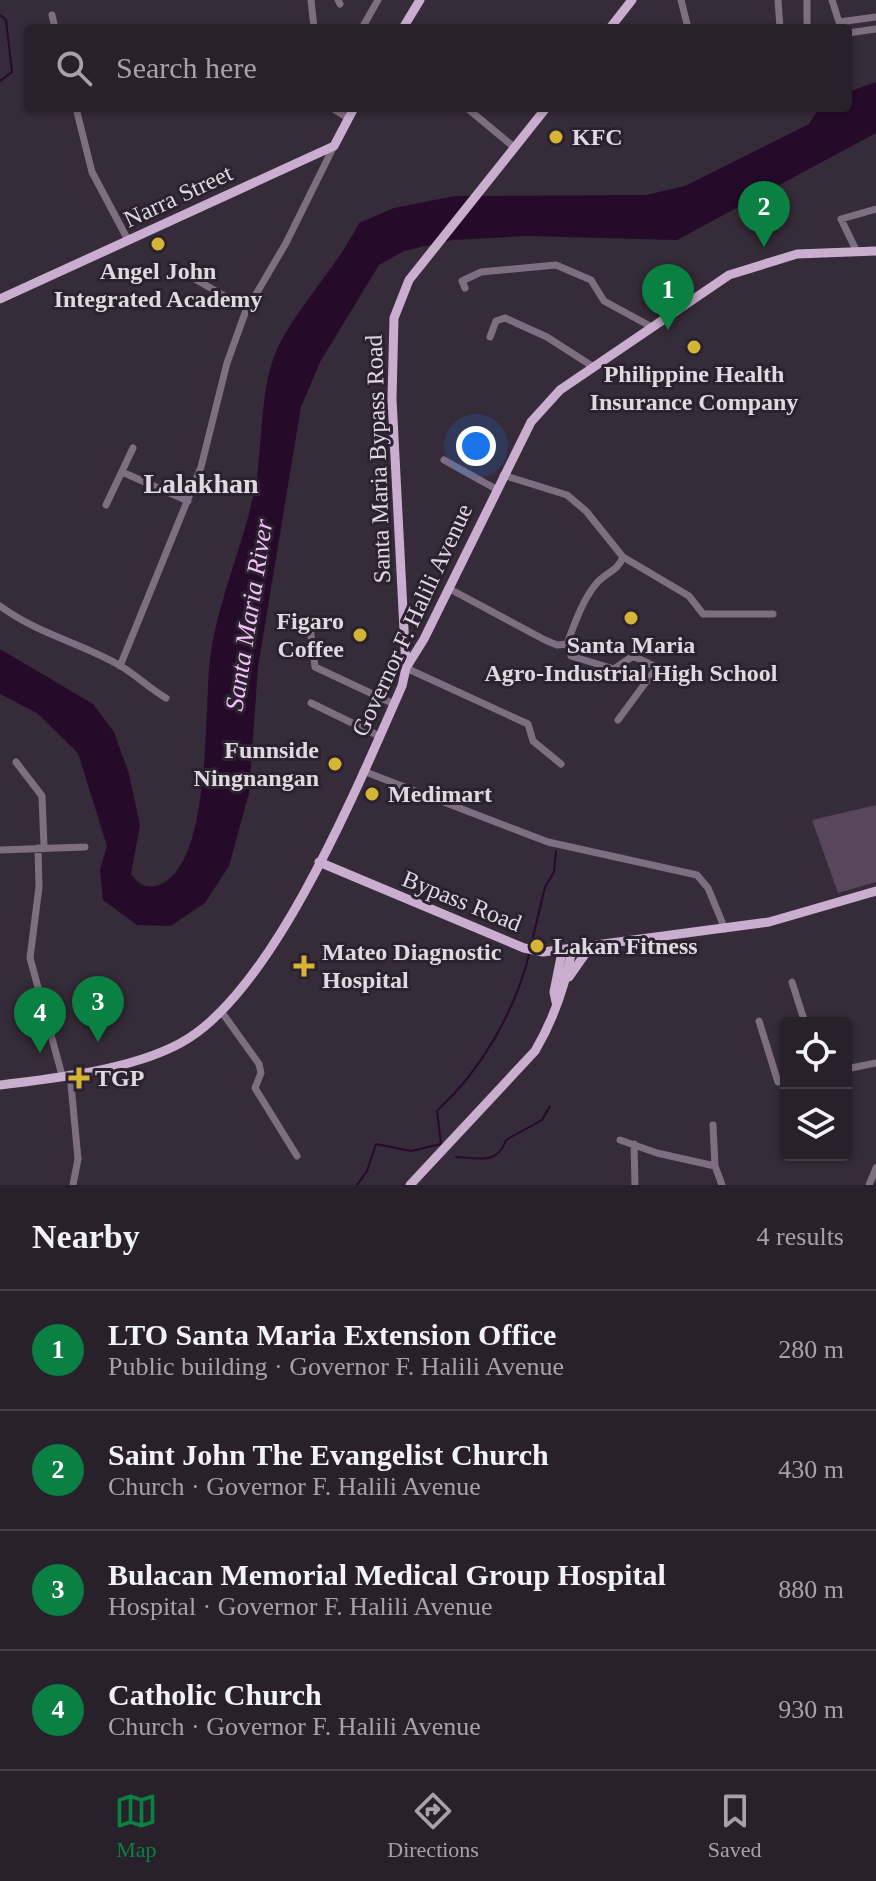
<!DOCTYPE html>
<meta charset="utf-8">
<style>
body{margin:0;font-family:"Times New Roman",serif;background:#302832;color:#f1f3f6}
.controls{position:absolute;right:24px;bottom:24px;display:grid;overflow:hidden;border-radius:8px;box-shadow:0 2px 6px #0004}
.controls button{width:72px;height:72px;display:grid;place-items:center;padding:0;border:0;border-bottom:2px solid #443e47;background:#28202a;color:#f1f3f6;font:40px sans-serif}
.you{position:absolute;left:476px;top:446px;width:28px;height:28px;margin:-20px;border:6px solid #fff;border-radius:50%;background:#1a73e8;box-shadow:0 0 0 12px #1a73e833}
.badge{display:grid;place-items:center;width:52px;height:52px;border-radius:50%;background:#0b8043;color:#fff;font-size:26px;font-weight:700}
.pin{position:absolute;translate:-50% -66px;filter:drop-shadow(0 2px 4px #0008)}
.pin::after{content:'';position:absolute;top:42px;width:28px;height:24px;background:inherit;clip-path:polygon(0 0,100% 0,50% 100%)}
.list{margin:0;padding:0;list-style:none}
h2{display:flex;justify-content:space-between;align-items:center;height:104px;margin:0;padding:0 32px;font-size:34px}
h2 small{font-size:26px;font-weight:400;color:#a5a3a8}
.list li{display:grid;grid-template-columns:52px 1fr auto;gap:24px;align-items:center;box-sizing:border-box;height:120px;padding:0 32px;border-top:2px solid #443e47}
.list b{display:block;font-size:30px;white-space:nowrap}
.list p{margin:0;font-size:26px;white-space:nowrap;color:#a5a3a8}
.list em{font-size:26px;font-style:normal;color:#a5a3a8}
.icon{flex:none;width:44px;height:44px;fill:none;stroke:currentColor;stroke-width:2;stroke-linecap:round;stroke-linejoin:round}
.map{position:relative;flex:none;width:876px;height:1185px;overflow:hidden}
.search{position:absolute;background:#28202a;box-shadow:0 2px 6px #0004;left:24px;right:24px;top:24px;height:88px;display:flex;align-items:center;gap:20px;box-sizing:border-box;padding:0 28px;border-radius:8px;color:#a5a3a8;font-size:30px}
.sheet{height:584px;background:#28202a}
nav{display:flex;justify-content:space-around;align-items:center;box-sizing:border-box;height:112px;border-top:2px solid #443e47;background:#28202a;font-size:22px;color:#a5a3a8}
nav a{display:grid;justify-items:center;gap:4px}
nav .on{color:#0b8043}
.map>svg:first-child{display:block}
</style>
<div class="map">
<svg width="876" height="1185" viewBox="0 0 876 1185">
<rect width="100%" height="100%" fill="#362b38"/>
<!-- green -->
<path fill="#58465b" d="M876,805v77l-38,11 -26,-73z"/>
<!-- water -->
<path fill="#250b29" d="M876,82v51l-199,107 -150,-4 -75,4 -48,11 -25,14 -59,97 -19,45 -43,260 -9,126 -20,73 -24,37 -34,23 -34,-1 -34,-25 -3,-30 7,-24 -29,-93 -41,-40 -37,-19v-45l93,55 21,28 15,42 11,51 -9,49c8,11 17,16 30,10 51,-22 43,-177 49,-225 8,-62 37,-121 47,-182 6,-42 3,-93 22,-132 22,-43 58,-78 80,-122l35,-15 61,-12 191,-1 39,-9 124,-62 10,-16h29v-16z"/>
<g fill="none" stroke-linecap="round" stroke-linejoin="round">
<!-- stream -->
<path stroke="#250b29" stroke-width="2" d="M0,15l6,5 6,52 -12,9
M531,945l14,-58 9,-15 2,-21
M456,1157c24,1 41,8 50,-17l36,-20 8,-14
M357,1185l10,-14 9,-27 35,7 30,-7 -4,-33c45,-42 78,-99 93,-160"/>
<!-- minor -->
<path stroke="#7d6f7f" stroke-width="7" d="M311,0l3,28
M338,0l2,4
M681,0l7,28
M778,0l2,28
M807,0v28
M832,0l7,22 37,-5
M52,15l3,13
M362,28l16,-28
M848,33l28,-4
M76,108l16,64 36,68
M332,108l16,10
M467,108l48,40
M857,252l-16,-33 35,-10
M188,275l59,34
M465,288l-3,-7 19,-9 75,-7 35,15 13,21 46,25
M490,337l6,-16 9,-3 42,19 45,29
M444,460l52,29
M122,472l66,29
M503,475l64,20 19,16 37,46c-5,14 -18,16 -27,27 -13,15 -22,41 -29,60l4,12 43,13 19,-13 50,24
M106,505l27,-57
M623,557l66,39 14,18h70
M448,588l97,52 12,5 10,-1
M0,606c40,29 79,36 119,59 16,9 30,23 47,33
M309,619l6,48 79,37
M120,666l81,-199 26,-104 18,-50 41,-70 48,-97
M406,668l122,56 5,17 28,23
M311,703l68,33
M618,720l39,-53
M16,762l26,34 2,51
M363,771l185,71 149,33 11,13 17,41
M38,848l1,39 -9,71 32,117
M0,850l85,-3
M792,982l13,41
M221,1011l38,53 2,9 -6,15 42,68
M759,1021l19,61 8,-1
M846,1069l30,-6
M70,1074l8,85 -5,26
M713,1125l2,41 7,19
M620,1140l37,13 58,13
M634,1144l1,41
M869,1185l7,-17"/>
<!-- major -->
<path stroke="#caaecf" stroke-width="9" d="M403,28l17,-28
M610,28l22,-28
M0,299l334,-153 20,-38
M406,668l-14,-269 2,-81 15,-38 137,-172
M319,862l205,86 19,4 226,-30 107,-31
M569,977l21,-30
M556,1002l-2,-10 8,-40
M0,1085c56,-7 141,-16 189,-47 89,-57 170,-255 213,-352l4,-18 18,-29 107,-217 29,-32 169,-115 68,-21 79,-3
M410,1185l125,-134c19,-32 30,-65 37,-101"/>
</g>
<!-- markers -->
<g fill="#d5b535" stroke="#2c212e" stroke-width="3">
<circle cx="556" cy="137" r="8"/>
<circle cx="158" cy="244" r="8"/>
<circle cx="694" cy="347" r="8"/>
<circle cx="631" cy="618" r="8"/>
<circle cx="360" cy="635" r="8"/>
<circle cx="335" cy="764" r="8"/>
<circle cx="372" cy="794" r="8"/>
<circle cx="537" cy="946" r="8"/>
<path d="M300 954h8v8h8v8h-8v8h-8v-8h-8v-8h8z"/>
<path d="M75 1066h8v8h8v8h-8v8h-8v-8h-8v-8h8z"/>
</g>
<g text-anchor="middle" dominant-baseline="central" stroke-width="6" stroke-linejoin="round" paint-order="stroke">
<!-- poi labels -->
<g font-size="24" font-weight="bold" fill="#e0d9e1" stroke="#2c212e" text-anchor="start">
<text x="572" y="137">KFC</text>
<text x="158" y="271" text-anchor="middle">Angel John<tspan x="158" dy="28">Integrated Academy</tspan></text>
<text x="694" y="374" text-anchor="middle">Philippine Health<tspan x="694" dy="28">Insurance Company</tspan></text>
<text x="344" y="621" text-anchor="end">Figaro<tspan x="344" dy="28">Coffee</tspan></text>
<text x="631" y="645" text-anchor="middle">Santa Maria<tspan x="631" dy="28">Agro-Industrial High School</tspan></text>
<text x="319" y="750" text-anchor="end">Funnside<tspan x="319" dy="28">Ningnangan</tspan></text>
<text x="388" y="794">Medimart</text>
<text x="553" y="946">Lakan Fitness</text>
<text x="322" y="952">Mateo Diagnostic<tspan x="322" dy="28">Hospital</tspan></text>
<text x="95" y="1078">TGP</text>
</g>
<!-- street labels -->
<g font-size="24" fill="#e0d9e1" stroke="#2c212e">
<text transform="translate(178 196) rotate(-25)">Narra Street</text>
<text transform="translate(378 459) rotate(-92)">Santa Maria Bypass Road</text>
<text transform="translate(412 620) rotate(-65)">Governor F. Halili Avenue</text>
<text transform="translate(462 901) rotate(22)">Bypass Road</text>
</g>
<!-- water labels -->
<g font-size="26" font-style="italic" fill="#f4c3fd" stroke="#2c212e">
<text transform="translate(249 615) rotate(-81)">Santa Maria River</text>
</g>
<!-- quarter labels -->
<g font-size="28" font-weight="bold" fill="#e0d9e1" stroke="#2c212e">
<text x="201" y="483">Lalakhan</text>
</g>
</g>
</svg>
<div class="controls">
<button><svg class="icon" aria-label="locate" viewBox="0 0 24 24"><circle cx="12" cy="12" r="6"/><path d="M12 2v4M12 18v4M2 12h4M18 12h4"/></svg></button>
<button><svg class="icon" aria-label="layers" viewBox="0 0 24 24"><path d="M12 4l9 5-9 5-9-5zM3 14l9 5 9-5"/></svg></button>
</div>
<div class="you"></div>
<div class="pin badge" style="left:668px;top:330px">1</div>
<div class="pin badge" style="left:764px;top:247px">2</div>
<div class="pin badge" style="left:98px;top:1042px">3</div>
<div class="pin badge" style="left:40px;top:1053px">4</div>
<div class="search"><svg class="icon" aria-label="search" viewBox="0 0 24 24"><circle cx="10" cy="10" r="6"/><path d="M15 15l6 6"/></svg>Search here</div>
</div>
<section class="sheet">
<h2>Nearby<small>4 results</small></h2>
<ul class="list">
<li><span class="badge">1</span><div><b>LTO Santa Maria Extension Office</b><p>Public building · Governor F. Halili Avenue</p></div><em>280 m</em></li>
<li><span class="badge">2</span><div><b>Saint John The Evangelist Church</b><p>Church · Governor F. Halili Avenue</p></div><em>430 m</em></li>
<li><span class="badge">3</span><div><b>Bulacan Memorial Medical Group Hospital</b><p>Hospital · Governor F. Halili Avenue</p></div><em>880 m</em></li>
<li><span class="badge">4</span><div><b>Catholic Church</b><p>Church · Governor F. Halili Avenue</p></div><em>930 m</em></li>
</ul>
</section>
<nav>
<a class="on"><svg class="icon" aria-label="map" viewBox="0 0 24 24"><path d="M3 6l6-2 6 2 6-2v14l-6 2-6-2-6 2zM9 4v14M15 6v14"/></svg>Map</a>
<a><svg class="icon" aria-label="directions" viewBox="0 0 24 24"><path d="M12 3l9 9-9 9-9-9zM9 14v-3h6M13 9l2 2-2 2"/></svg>Directions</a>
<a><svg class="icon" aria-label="saved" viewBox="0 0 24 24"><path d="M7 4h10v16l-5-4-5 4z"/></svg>Saved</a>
</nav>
